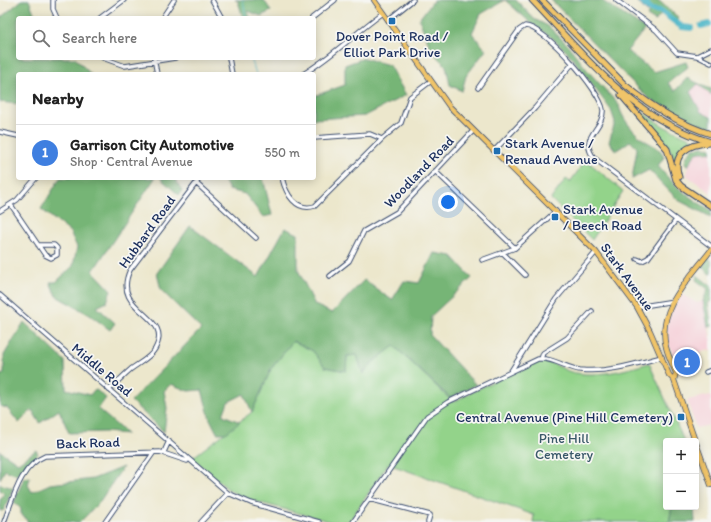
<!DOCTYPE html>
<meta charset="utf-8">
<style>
body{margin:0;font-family:Itim,sans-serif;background:#f6f6f6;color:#222}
.controls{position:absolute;right:12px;bottom:12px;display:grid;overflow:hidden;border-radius:4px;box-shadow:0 2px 10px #0003}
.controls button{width:36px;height:36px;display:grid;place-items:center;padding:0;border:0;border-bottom:1px solid #e0e0e0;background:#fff;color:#222;font:20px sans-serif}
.you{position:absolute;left:448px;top:202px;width:14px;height:14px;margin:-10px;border:3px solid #fff;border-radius:50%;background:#1a73e8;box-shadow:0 0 0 6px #1a73e833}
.badge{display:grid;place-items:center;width:26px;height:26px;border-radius:50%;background:#1f6fb2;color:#fff;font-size:13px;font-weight:700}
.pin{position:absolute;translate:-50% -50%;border:2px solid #fff;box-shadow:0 1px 4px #0006}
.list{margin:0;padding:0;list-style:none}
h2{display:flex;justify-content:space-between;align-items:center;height:52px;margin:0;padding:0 16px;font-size:17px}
h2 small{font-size:13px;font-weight:400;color:#767676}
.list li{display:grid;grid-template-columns:26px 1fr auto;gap:12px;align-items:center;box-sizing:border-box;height:56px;padding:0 16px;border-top:1px solid #e0e0e0}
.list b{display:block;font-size:15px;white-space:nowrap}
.list p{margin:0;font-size:13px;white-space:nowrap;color:#767676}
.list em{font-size:13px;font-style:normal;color:#767676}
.icon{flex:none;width:22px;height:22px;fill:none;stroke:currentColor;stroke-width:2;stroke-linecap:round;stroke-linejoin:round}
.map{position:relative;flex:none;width:711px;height:522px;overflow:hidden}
.search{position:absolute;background:#fff;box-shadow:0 2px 10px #0003;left:16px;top:16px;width:300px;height:44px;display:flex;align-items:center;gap:10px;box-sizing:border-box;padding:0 14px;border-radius:4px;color:#767676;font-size:15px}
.panel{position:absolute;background:#fff;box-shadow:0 2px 10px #0003;left:16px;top:72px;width:300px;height:108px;border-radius:4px}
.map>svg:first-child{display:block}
</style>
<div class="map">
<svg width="711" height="522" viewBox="0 0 711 522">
<rect width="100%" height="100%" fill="#f6f6f2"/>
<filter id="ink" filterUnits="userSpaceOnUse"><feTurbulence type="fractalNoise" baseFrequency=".025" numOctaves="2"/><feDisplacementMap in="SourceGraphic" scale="8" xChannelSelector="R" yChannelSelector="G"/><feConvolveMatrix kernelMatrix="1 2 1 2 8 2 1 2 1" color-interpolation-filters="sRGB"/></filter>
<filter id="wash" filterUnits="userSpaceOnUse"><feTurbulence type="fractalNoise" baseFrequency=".012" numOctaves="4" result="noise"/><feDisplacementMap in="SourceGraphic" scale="16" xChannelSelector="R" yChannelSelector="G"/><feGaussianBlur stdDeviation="0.9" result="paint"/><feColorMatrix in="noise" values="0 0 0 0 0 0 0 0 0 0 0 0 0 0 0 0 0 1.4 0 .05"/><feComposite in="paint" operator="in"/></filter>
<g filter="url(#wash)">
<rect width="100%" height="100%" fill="#ece7cc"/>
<!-- built -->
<path fill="#f6cfd8" d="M698,84l13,11v22l-10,-5 -11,-20z
M699,151l12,2v40l-25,-18 2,-9 8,-14z
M681,294l16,9 6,-2 8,38v11l-10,2 2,16 -23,6 -11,-30 -2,-13 1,-11 6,-14z
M711,395v30l-15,3 -9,-28z"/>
<!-- green -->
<path fill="#93d38a" stroke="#578174" d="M636,109l29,18 32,14 -17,12 -2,24 3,7c-6,-12 -5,-22 -10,-33 -8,-15 -24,-28 -36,-41z
M586,160l37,31 -31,49 -41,-41 15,-20 4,3z
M293,341l20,10 12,16 21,4 1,-15 10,-1 6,18 10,-11 21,-16 59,56c18,-9 73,-39 89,-40 11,-1 19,7 29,10 25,6 55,-2 78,-9l35,78h-18v66h6l-3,15h-136l1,-7 -146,-51 -39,58h-17l-82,-22 -14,-6 -8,-5 -36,-31 60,-46 19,-43z"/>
<!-- forest -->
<path fill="#76b576" stroke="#48726a" d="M22,0h7l7,18h-18v40h57l16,16h-73v30l-18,-2v-84z
M235,0h29l7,11 -10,5 -13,-5 1,7h-6l-5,-17z
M434,0h71l-24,14 -9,19 14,17 -20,26 -4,15 -12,-6 -4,-19 -14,-14 -13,-33z
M505,0h11l18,19 14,7 19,18 21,27 31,34c1,10 12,24 20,31 9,9 21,9 25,21l-6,9c15,19 32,33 53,44v7l-33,-17 -29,-30 -17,9 5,-31 -7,-7 -14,10 -7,-9 6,-20 -4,-12 -41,-55 -19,-18 -19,-13z
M551,0h50l44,29 -18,22 27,21 32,-10 2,5 -20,16 7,8 12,-13 23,11 1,-1v7l-13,-11 -8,8 11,20 10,5v10l-20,-5 -43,-24z
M647,0h11l21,18 -2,6 -14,-12 -8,9 -8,-5 4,-6z
M364,58l25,7 17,30 -41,21 -51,3v-23l31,-11v-20z
M704,147l7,1v5c-16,-3 -15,0 -23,13l-3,-3 1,-6 7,-9z
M60,178h95l-62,93 18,19 -4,12 -10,5 18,16 -5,7 -20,-15 -34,-19 -6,-14h6l17,-16 4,-19 -7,-15 -29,-23z
M160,178h15l7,13 -3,4z
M223,178h40l9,37 -9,2 -18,-23 -16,-4z
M190,226l68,51 27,-49 13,6v36l17,35 17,8 32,-33 28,20 12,-19 15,2 15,-30 18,3 20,22 -41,38 -1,19 46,50 -26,13 -56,-52 -21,16 -10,12 -6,-19 -10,1 -1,15 -21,-4 -12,-16 -20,-10 -22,28 -19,43 -8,-18 -16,8 -5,13 17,7 -14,11h-9l-7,-14 -8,-29 -14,1 -17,-7 -7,7 3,17 -3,24 -33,-31 70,-72 -40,-39 -4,-17z
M708,258l3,2v15l-9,-8z
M697,275l14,11v15l-3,2 3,23 -3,1 -5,-26 5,-12 -12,-9z
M24,322l41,39 1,28 24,6 5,-6 11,9 -8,11 29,25 -22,-2 -36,1 -10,-23 -19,13 -8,-13 -13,13 -12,-15 -7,-2v-31l4,-1v-19z
M36,450l2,4 -21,21 -12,-5 -5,9v-28l18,12z
M123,467l-25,37 -18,18h-53v-3l-6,-4v-6l-7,-7 10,-24 6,-1 -2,8 4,7 18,-8 43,-5z
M0,484l13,4 -9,22 -4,1v-11l4,-6 -4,-4z
M672,507h22l1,15h-26z"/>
<!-- water -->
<path fill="#4ab5c7" stroke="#327292" d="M636,0h11l4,10 -4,2z"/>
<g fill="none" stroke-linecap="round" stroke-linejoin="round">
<!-- stream -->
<path stroke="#4ab5c7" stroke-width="1" d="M243,0l3,18
M251,58l5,16"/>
<!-- river -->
<path stroke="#4ab5c7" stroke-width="6" d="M644,0l7,10 10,1 21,16 9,1
M701,26l8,-2"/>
</g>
</g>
<g filter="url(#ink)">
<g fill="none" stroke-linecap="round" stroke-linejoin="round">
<!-- minor casing -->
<g stroke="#3a4b6e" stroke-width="5.5">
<path id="minor" d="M53,0v9l4,9
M212,0l10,18
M616,0l40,30 21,23 20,3 14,-7
M100,18l24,-18
M162,18l12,-18
M312,18l23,-18
M388,20l25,-20
M697,56l14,7
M103,58l22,8 50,-8
M154,58l3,16
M229,58l3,16
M303,74c29,-17 52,-41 80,-61
M478,88l41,-58 6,-4c19,0 76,65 78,84 1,19 -25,27 -9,48l117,88
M0,132l18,4
M314,138l56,-4 12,5
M494,151l41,-43 38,-45
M435,171l80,77
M282,178c4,16 14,34 33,28l67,-67 19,-16 9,-26 21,-16
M196,183l60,55
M11,205l34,50 6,3 6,-3v-7l-3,-3h-16
M0,211l17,-11 19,-22
M503,253l22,22
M637,259l5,2 6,-3 28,-38
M482,260l33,-12 41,-37
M330,276l19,-15 15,-30 33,-19 76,-81
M0,295l228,198 23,10 68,19
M637,307l37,-6
M541,359l2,-6 24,-15 25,-27
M511,371l45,-72 40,-47
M706,372l5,-2
M109,390c7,-7 15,-15 22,-21 8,-6 19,-11 24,-20 20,-35 -45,-36 -25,-79l70,-92
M164,452l5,-11
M369,499l61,16 -2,7
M4,522c9,-23 16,-56 41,-66l115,-4 27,9
M105,522l49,-70
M201,522l27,-29
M353,522l74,-106 21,-14 90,-43c14,-2 28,9 42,11 28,3 55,-6 82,-13"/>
</g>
<!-- major casing -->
<g stroke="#3a4b6e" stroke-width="6">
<path id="major" d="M374,0l75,106 147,146 41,55 13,24 19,44 5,5
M695,441l-21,-61 2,-7c-3,-8 -8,-17 -10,-26 -10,-38 24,-69 45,-97
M696,443l15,42"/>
</g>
<!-- highway casing -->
<g stroke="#3a4b6e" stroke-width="7">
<path id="highway" d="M532,0c53,56 102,120 179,142
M542,0l83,85c26,21 53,39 86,49
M621,95l46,54 9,31 5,6 30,20
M679,177c-8,-24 10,-33 30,-34"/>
</g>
<!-- minor -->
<use href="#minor" stroke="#fff" stroke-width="3.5"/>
<!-- major -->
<use href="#major" stroke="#f0c469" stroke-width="4.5"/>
<!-- highway -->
<use href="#highway" stroke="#f0c469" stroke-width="5"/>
</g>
</g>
<!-- markers -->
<g fill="#1f6fb2" stroke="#f6f6f2" stroke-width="1.5">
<rect x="388" y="17" width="8" height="8" rx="2"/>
<rect x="493" y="147" width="8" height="8" rx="2"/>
<rect x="551" y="213" width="8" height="8" rx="2"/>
<rect x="677" y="413" width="8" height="8" rx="2"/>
</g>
<g text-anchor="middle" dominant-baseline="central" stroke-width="3.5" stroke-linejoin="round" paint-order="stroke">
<!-- poi labels -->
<g font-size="14" fill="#1b2f5e" stroke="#f6f6f2" text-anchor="start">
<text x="392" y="36" text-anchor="middle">Dover Point Road /<tspan x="392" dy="16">Elliot Park Drive</tspan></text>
<text x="505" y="143">Stark Avenue /<tspan x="505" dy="16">Renaud Avenue</tspan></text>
<text x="563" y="209">Stark Avenue<tspan x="563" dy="16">/ Beech Road</tspan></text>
<text x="673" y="417" text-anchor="end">Central Avenue (Pine Hill Cemetery)</text>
</g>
<!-- street labels -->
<g font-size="14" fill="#1b2f5e" stroke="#f6f6f2">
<text transform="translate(419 172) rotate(-46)">Woodland Road</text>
<text transform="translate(147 232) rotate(-54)">Hubbard Road</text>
<text transform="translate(627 277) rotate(54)">Stark Avenue</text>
<text transform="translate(102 370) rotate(40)">Middle Road</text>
<text transform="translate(88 443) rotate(-2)">Back Road</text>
</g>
<!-- park labels -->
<g font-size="14" fill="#395869" stroke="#f6f6f2">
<text x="564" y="438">Pine Hill<tspan x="564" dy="16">Cemetery</tspan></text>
</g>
</g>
</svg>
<div class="controls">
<button>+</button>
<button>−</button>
</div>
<div class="you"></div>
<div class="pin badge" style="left:687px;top:362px;background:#3f7fe0">1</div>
<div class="search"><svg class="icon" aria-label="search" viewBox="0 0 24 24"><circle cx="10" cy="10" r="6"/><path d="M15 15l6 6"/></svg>Search here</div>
<section class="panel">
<h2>Nearby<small></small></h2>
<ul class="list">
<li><span class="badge" style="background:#3f7fe0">1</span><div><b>Garrison City Automotive</b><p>Shop · Central Avenue</p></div><em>550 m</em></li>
</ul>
</section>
</div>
